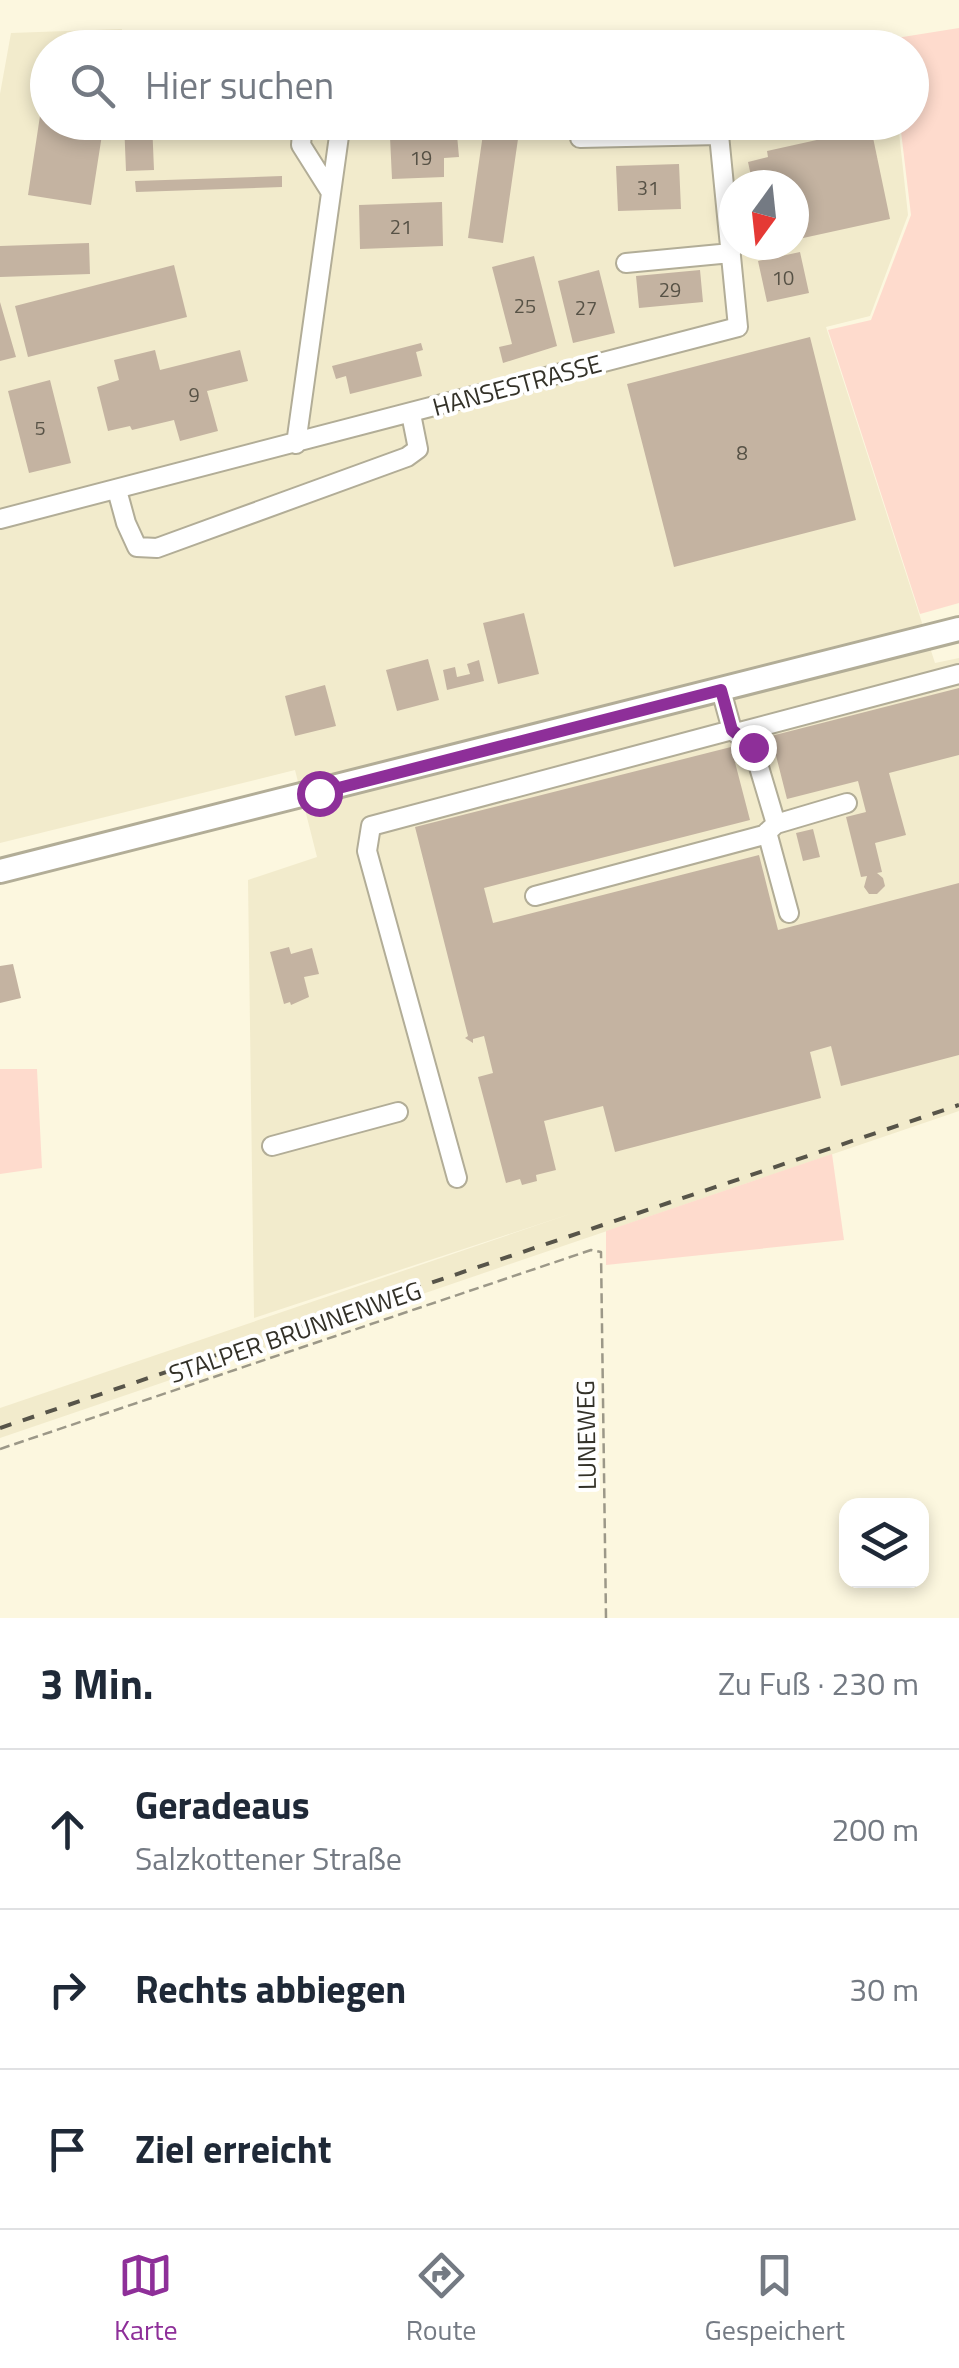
<!DOCTYPE html>
<html lang="de">
<meta charset="utf-8">
<style>
body{margin:0;font-family:"Titillium Web",sans-serif;background:#f2f2f3;color:#1f2937}
.controls{position:absolute;right:30px;bottom:30px;display:grid;overflow:hidden;border-radius:20px;box-shadow:0 5px 15px #0003}
.controls button{width:90px;height:90px;display:grid;place-items:center;padding:0;border:0;border-bottom:2px solid #e0e1e3;background:#fff;color:#1f2937;font:50px sans-serif}
.compass{position:absolute;left:719px;top:170px;width:90px;height:90px;border-radius:50%;background:#fff;box-shadow:0 5px 15px #0003;rotate:195deg}
.stop{position:absolute;width:30px;height:30px;margin:-22px;border:8px solid #8e2f99;border-radius:50%;background:#fff}
.stop.end{background:#8e2f99;border-color:#fff;box-shadow:0 2px 10px #0008}
.list{margin:0;padding:0;list-style:none}
h2{display:flex;justify-content:space-between;align-items:center;height:130px;margin:0;padding:0 40px;font-size:42px}
h2 small{font-size:32px;font-weight:400;color:#747a83}
.list li{display:grid;grid-template-columns:65px 1fr auto;gap:30px;align-items:center;box-sizing:border-box;height:160px;padding:0 40px;border-top:2px solid #e0e1e3}
.list b{display:block;font-size:38px;white-space:nowrap}
.list p{margin:0;font-size:32px;white-space:nowrap;color:#747a83}
.list em{font-size:32px;font-style:normal;color:#747a83}
.icon{flex:none;width:55px;height:55px;fill:none;stroke:currentColor;stroke-width:2;stroke-linecap:round;stroke-linejoin:round}
.map{position:relative;flex:none;width:959px;height:1618px;overflow:hidden}
.search{position:absolute;background:#fff;box-shadow:0 5px 15px #0003;left:30px;right:30px;top:30px;height:110px;display:flex;align-items:center;gap:25px;box-sizing:border-box;padding:0 35px;border-radius:55px;color:#747a83;font-size:38px}
.sheet{height:610px;background:#fff}
nav{display:flex;justify-content:space-around;align-items:center;box-sizing:border-box;height:140px;border-top:2px solid #e0e1e3;background:#fff;font-size:28px;color:#747a83}
nav a{display:grid;justify-items:center;gap:5px}
nav .on{color:#8e2f99}
.map>svg:first-child{display:block}
</style>
<div class="map">
<svg width="959" height="1618" viewBox="0 0 959 1618">
<rect width="100%" height="100%" fill="#fcf7df"/>
<!-- built -->
<path fill="#f2ebcc" fill-rule="evenodd" d="M122,29l-2,18 -72,1v74h298l4,8 127,-1 119,-7 302,1 10,92 -38,101 -44,11 109,336 24,-5v453l-959,327v-30l573,-195 -319,105 -6,-438 69,-23 -22,-87 -295,73v-749l11,-61zM734,185h60v60h-60z"/>
<!-- green -->
<path fill="#fedbcd" d="M959,28v575l-39,11 -92,-284 43,-10 40,-105 -11,-92 12,-1v-74l-21,-1 -1,-8z
M0,1069h37l5,99 -42,6z
M832,1154l12,86 -238,25v-34z"/>
<!-- building -->
<path fill="#c4b3a1" d="M45,83l3,39h56l-13,83 -63,-10z
M124,122h28l2,48 -28,1z
M169,122h113v4l-113,3z
M871,128l19,91 -96,21v-55h-41l-5,-23 20,-5 -1,-6z
M483,134l35,5 -15,104 -35,-5z
M457,135l2,22 -15,1v19l-52,2 -2,-42z
M679,164l2,45 -63,2 -2,-45z
M282,176v11l-146,5 -1,-11z
M442,202l1,44 -83,3 -1,-44z
M89,243l1,31 -90,3v-31z
M800,252l9,41 -42,9 -9,-41z
M534,256l23,90 -54,17 -4,-16 13,-3 -20,-77z
M174,265l13,52 -159,40 -13,-51z
M599,270l16,63 -42,10 -15,-62z
M700,270l3,32 -64,6 -3,-32z
M0,302l16,55 -16,4z
M810,337l46,183 -182,47 -47,-183z
M421,343l2,7 -7,2 6,24 -72,18 -4,-18 -10,3 -4,-13z
M155,350l5,20 80,-20 8,31 -41,10 11,40 -38,10 -6,-21 -42,10 -2,-4 -22,5 -11,-44 22,-7 -5,-20z
M50,380l21,83 -42,10 -21,-82z
M524,613l15,61 -41,10 -15,-61z
M428,659l11,41 -42,11 -11,-41z
M479,660l5,21 -37,9 -4,-20 12,-3 2,10 13,-3 -3,-10z
M325,685l11,41 -41,10 -10,-40z
M959,688v67l-70,18 17,62 -31,8 7,29 -5,1 6,5 2,8 -8,8h-8l-5,-7 3,-11 -6,1 -15,-60 20,-5 -8,-31 -71,18 -16,-63z
M731,747l19,73 -266,68 9,35 266,-68 19,75 181,-47v172l-118,31 -10,-40 -21,6 11,46 -206,54 -12,-46 -59,15 12,49 -20,5 1,6 -15,4 -2,-6 -14,4 -28,-106 15,-4 -9,-37 -11,3v4l-8,-5 3,-2 -53,-209z
M813,829l7,28 -17,4 -7,-28z
M289,947l2,7 21,-6 7,26 -15,3 5,20 -18,8 -1,-3 -6,2 -14,-52z
M13,964l8,34 -21,5v-37z"/>
<g fill="none" stroke-linecap="round" stroke-linejoin="round">
<!-- minor casing -->
<g stroke="#b2ad97" stroke-width="22">
<path id="minor" d="M626,263l105,-10
M296,444l43,-308 -11,-11 -16,-2 -10,10 -1,12 29,46
M117,490l9,33 11,24 20,1 250,-91 11,-8 -7,-35
M0,519l738,-192 -19,-192 -139,3
M736,733l223,-59
M776,824l71,-21
M767,832l22,81
M535,896l229,-61 12,-11 -23,-77 -21,-17
M272,1146l126,-34
M457,1178l-90,-327 4,-25 361,-96 -11,-40"/>
</g>
<!-- major casing -->
<g stroke="#b2ad97" stroke-width="28">
<path id="major" d="M0,871l959,-242"/>
</g>
<!-- path -->
<path stroke="#9c9888" stroke-width="2.5" stroke-dasharray="10 5" stroke-linecap="butt" d="M0,1449l591,-199 10,2 5,366"/>
<!-- minor -->
<use href="#minor" stroke="#fff" stroke-width="18"/>
<!-- major -->
<use href="#major" stroke="#fff" stroke-width="22"/>
<!-- rail -->
<path stroke="#575449" stroke-width="4" stroke-dasharray="12 12" stroke-linecap="butt" d="M0,1428l959,-323"/>
</g>
<g fill="none" stroke-linecap="round" stroke-linejoin="round">
<!-- route -->
<path stroke="#8e2f99" stroke-width="12" d="M319,793l402,-103 11,40 21,17"/>
</g>
<g text-anchor="middle" dominant-baseline="central" stroke-width="8" stroke-linejoin="round" paint-order="stroke">
<!-- number labels -->
<g font-size="20" fill="#575246">
<text x="421" y="157">19</text>
<text x="648" y="187">31</text>
<text x="401" y="226">21</text>
<text x="783" y="277">10</text>
<text x="670" y="289">29</text>
<text x="525" y="305">25</text>
<text x="586" y="307">27</text>
<text x="194" y="394">9</text>
<text x="40" y="427">5</text>
<text x="742" y="452">8</text>
</g>
<!-- street labels -->
<g font-size="25" fill="#333128" stroke="#fff">
<text transform="translate(517 385) rotate(-15)">HANSESTRASSE</text>
<text transform="translate(295 1332) rotate(-19)">STALPER BRUNNENWEG</text>
<text transform="translate(586 1435) rotate(-91)">LUNEWEG</text>
</g>
</g>
</svg>
<div class="controls">
<button><svg class="icon" aria-label="layers" viewBox="0 0 24 24"><path d="M12 4l9 5-9 5-9-5zM3 14l9 5 9-5"/></svg></button>
</div>
<svg class="compass" viewBox="-18 -18 36 36"><path d="M0-13l5 13h-10z" fill="#e53935"/><path d="M0 13l5-13h-10z" fill="#747a83"/></svg>
<div class="stop" style="left:319px;top:793px"></div>
<div class="stop end" style="left:753px;top:747px"></div>
<div class="search"><svg class="icon" aria-label="search" viewBox="0 0 24 24"><circle cx="10" cy="10" r="6"/><path d="M15 15l6 6"/></svg>Hier suchen</div>
</div>
<section class="sheet">
<h2>3 Min.<small>Zu Fuß · 230 m</small></h2>
<ul class="list">
<li><svg class="icon" aria-label="ahead" viewBox="0 0 24 24"><path d="M12 20V5M6 11l6-6 6 6"/></svg><div><b>Geradeaus</b><p>Salzkottener Straße</p></div><em>200 m</em></li>
<li><svg class="icon" aria-label="right" viewBox="0 0 24 24"><path d="M7 20v-9h11M14 6l5 5-5 5"/></svg><div><b>Rechts abbiegen</b></div><em>30 m</em></li>
<li><svg class="icon" aria-label="arrive" viewBox="0 0 24 24"><path d="M6 21V4h12l-3 4 3 4H6"/></svg><div><b>Ziel erreicht</b></div></li>
</ul>
</section>
<nav>
<a class="on"><svg class="icon" aria-label="map" viewBox="0 0 24 24"><path d="M3 6l6-2 6 2 6-2v14l-6 2-6-2-6 2zM9 4v14M15 6v14"/></svg>Karte</a>
<a><svg class="icon" aria-label="directions" viewBox="0 0 24 24"><path d="M12 3l9 9-9 9-9-9zM9 14v-3h6M13 9l2 2-2 2"/></svg>Route</a>
<a><svg class="icon" aria-label="saved" viewBox="0 0 24 24"><path d="M7 4h10v16l-5-4-5 4z"/></svg>Gespeichert</a>
</nav>
